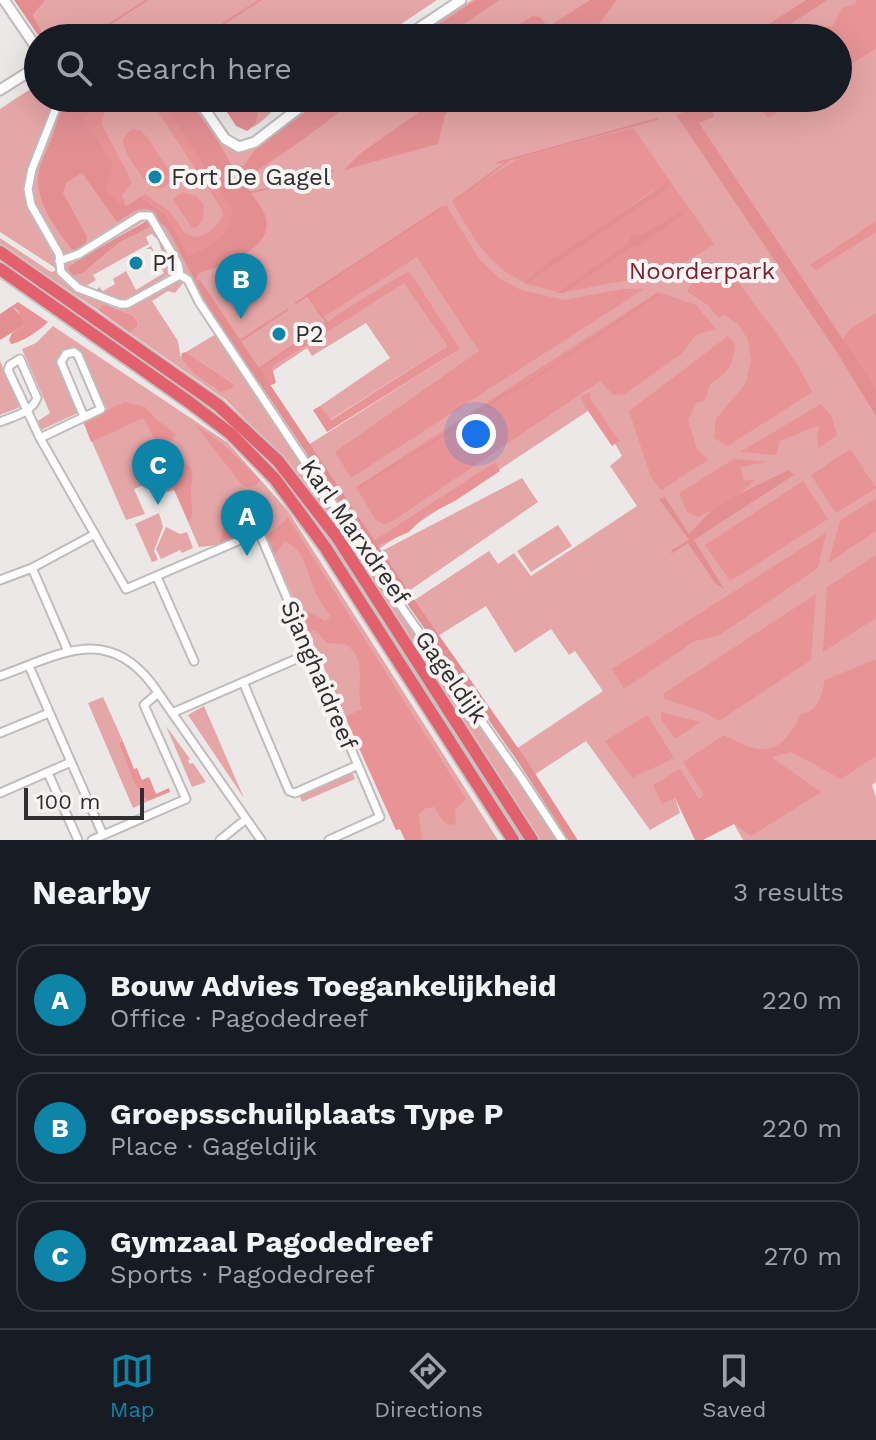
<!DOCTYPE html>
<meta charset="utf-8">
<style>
body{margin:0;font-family:"Work Sans",sans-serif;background:#20242c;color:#f1f3f6}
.scale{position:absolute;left:24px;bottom:20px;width:120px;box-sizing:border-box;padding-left:8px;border:4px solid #302e2e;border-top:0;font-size:22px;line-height:28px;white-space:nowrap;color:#302e2e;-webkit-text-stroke:6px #f9f5f5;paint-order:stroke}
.you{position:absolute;left:476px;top:434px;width:28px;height:28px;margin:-20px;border:6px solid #fff;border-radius:50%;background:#1a73e8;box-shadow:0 0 0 12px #1a73e833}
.badge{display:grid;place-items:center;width:52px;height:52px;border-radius:50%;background:#0e84a9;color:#fff;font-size:26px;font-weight:700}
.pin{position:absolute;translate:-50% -66px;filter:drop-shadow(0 2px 4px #0008)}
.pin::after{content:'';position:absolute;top:42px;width:28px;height:24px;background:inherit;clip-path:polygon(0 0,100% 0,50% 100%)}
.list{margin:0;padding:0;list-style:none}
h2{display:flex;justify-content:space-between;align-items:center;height:104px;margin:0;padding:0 32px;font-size:34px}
h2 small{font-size:26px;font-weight:400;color:#9ea1a6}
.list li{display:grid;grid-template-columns:52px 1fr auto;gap:24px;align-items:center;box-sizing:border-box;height:112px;margin:0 16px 16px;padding:0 16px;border:2px solid #363941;border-radius:24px}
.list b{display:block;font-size:30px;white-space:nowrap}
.list p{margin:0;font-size:26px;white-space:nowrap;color:#9ea1a6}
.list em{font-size:26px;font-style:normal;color:#9ea1a6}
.icon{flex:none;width:44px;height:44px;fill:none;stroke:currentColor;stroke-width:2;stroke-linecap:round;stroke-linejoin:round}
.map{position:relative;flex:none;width:876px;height:840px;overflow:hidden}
.search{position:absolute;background:#171b24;box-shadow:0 8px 32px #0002;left:24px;right:24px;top:24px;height:88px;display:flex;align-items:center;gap:20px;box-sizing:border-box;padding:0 28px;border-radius:44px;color:#9ea1a6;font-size:30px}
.sheet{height:488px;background:#171b24}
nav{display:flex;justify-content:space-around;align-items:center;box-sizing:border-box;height:112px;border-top:2px solid #363941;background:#171b24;font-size:22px;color:#9ea1a6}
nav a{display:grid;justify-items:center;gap:4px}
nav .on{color:#0e84a9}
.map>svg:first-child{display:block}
</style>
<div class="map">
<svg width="876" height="840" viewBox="0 0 876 840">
<rect width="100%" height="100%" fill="#ece8e8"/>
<!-- green -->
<path fill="#e5a6a7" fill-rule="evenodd" d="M46,0h391l-57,38h-335l-12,-23z
M472,0h404v782l-4,3 4,12v43h-133l-9,-16 -35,-25 -24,-1 5,15 -30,17 -64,-89 -55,36 -18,-26 90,-60 -28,-40 -6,4 -18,-26 -36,24 -29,-47 -53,33 -23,-36 79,-52 9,13 16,-11 17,23 106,-70 -27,-40 12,-10 -28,-49 -226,149 -64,-98 5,-4 -4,-7 150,-95 -48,-72 -3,2 43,64 -117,74 -10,-14 70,-48 -24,-35 -54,33 -5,-8 -52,35 -65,-98 -6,-3 -9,11 -7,-2 -16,10 26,40 3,17 34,31 19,-5 -48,-32 30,-18 343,506h-21l-208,-322 -42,-55 -62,-63 -96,-67 7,-6 1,-5 -6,-7 -14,-6 12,-2 46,-27 5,1 -5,-11 -48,30 -8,1 -24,-10 3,-4 4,4 12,-7 -2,-5 13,-8 10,19 28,-17 -13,-24h-5l5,-3 5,10 6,-4 -4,-12 -6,-6 -6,3 3,7 -56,31 3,5 -10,6 -12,-6 -12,-10 -5,3 13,14 35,17 -2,4 -5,2 -98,-66v-6l48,32 4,2 4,-2 -2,-3 -54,-35v-123l38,-25v14h14l3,5 8,-5h129c17,24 31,64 66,47l61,-47h519v-60h-426zM146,220l3,6 -29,16 -37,31 -11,-9z
M252,98h36c-14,9 -22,22 -36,30 6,-10 6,-20 0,-30z
M12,271l85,58 13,5 131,95 66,73 221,338h-9l-198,-307 -38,-53z
M53,326l175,117 60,68 210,329h-93l-5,-11 -4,1 -135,-304 -42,19 -20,2 -25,-57 -7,2 -6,-14 -27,11 11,25 -19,6 -43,-99 24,-12 -34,-59 -11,3 -3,10 19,50 -37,17 -3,-9 12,-8 -28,-64 14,-6z
M0,361l20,46 -20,8z
M522,478l16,24 -135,93 -26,-39 3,-4z
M159,513l4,14 -9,24 4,9 -6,2 -17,-38z
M558,525l14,21 -41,26 -14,-21z
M166,527l14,7 7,-2 6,16 -11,5 -2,-3 -19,9 -5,-10z
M103,697l19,42 -2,2c8,20 12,47 28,60l-15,7 -45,-105z
M204,706l40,92 -56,-83z
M166,726l24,33 -2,2 2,3 3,-1 13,19 -14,5z
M352,772l3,7 -53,23 -3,-8z"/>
<!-- forest -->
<path fill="#e89396" d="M857,0h19v48l-38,25v-35h-43l15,-9 23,-3 9,-18 13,-4z
M109,98h17l-21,14 -4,11 31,59 -10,13 4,11 19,-12 24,17 16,22 10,4c12,-1 25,-12 28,-24l-5,-10 -69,-105h10l73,111c1,23 -24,39 -43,46l-23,-40 -24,-18 -17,10 -16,-13 -3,-7 7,-22 -31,-48z
M754,98h45l-31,20z
M633,128l81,116 -60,39 -32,-2 -56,11 66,-44 7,-1 44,-34 1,-4 -125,83 -33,-8 144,-98 -18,5 -129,90 2,2c-37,-16 -54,-49 -73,-82l67,-43z
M133,129l8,2 5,5 26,39 -1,7c-16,15 -24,2 -34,-13 -6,-9 -13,-17 -14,-29l5,-8z
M182,192l14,4 8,9 -1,14 -6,8 -5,1 -18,-27 -1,-2z
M446,205l34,55 20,19 21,11 43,10 59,-11h21l-293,189 -16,-26 144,-101 -62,-94 -95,61 -16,-23z
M876,221v11l-60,38 -6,-5z
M719,263l7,1c28,43 64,82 86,128l-84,54 -14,-8 2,-19 30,-36 5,-24 -3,-19 -9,-15 -15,-10 -6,3 -9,-12 -22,-15 8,-12z
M409,271l51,78 -133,83 -14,-22 7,-4 11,14 116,-74 -43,-63 -132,84 4,16 -11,5 -11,-17 106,-71z
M658,292l38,13 20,24 -20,6 -15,19 -56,40 -12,1 -13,-14 -209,141 -7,2 -8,-4 -20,-33z
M18,302l30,20c-8,8 -27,21 -37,22l-2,-4 3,-7 11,-7 -5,-15 -6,-5z
M105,304l27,11 6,7 -1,5 -7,6 -32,-23z
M876,313v76l-34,-49 8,-11z
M728,336l7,8c-1,20 -8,31 -25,40l-5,17 -9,2 -8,17 9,29 11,11 -47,30 -10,-13 -22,-66z
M186,352l48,32 -3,5 -11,3 -25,-18 -14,-16 1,-5z
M590,392l1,8 28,41 -7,5 -28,-41 -2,-9z
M125,402l20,5 10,11 21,17 -15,15 -18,-32 -52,24 -8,-21z
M821,404l10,11 6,20 -18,13 -2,-9 2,-14 -39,16 -4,14 -36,-3z
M195,424l28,20 37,36 -4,5 -9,2 -6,-3z
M850,449l26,39 -40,25 -25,-38z
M174,457c27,11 16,19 17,38 0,12 4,16 -2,27l-27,-60 2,-4z
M734,459l33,3 -27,5 4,14 11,-2c-14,18 -36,28 -57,38l-11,-5 -8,-19z
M495,462l5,9 -45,30 -30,15 -16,16 -37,16 -3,-4z
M803,481l25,38 -98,62 -25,-36z
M876,498v33l-48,32 12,-42z
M248,509h6l12,11 -5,6 -42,19 6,-22z
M288,518l178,281 -11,11 1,14c-12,4 -17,-8 -21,-17l-9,1 -7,6 3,26h-17l-5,-11 -4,1 -51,-113 17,-8c-8,-22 8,-49 -17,-65l-18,-1 -12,-13 -7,2 -8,-19 7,-2 19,10 4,-5c-4,-7 -10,-14 -13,-21 -10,-19 -11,-44 -32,-54l-11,14 -7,-19z
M826,533l-8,35 -100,68 -23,5 -71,48 -12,-20z
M876,555v63l-53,34 4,-65z
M816,594l-5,66 -92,61 -15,-9 -39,-13 -2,-5z
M876,659v97l-35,23 -50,-27 -20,5 50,35 -70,44 -17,-12 -31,16h-8l-20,-42 -13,6 -9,-19 27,-16 19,30 5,-4 -21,-33 41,-27c38,22 57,21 77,-21 18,-2 20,-18 24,-34z
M661,712l39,10 -25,17 -14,-20z
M647,715l27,43 -42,20 -27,-37z
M122,739l12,30 3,-1 5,12 7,-3 7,17 13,-6 1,4 -22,9c-16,-13 -19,-37 -29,-57z"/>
<!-- water -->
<path fill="#e38f92" d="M14,0h32l-13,15 12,23h-5z
M476,0h23l-55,38h-26z
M590,0h27l-23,30 -10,8h-51l6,-5 -5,-7 -19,12h-31l16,-3 33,-19 7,1 8,10z
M806,0h21l-58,38h-21z
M69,98h40l-26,19 30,48 -7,22 3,7 16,13 16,-10 25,18 23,40c19,-6 44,-23 43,-46l-73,-111h28l31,43 14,25h11l14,-19 68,-49h33l-61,46 -51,34c0,13 11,21 17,33 19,36 -40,54 -64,62l-4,8 -27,-52 -9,-7 -39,20 -37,31 -11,2 -4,-7 18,-15 9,-3 62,-35c-14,-14 -25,-2 -40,7l-35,-49 -16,10 -3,10 24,44c-1,8 -5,13 -13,15 -17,-22 -43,-54 -34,-85 3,-10 8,-19 12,-29 5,-14 7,-29 17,-40z
M218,98h34c8,12 8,25 -5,33l-11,-5z
M439,98h19l-13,17 -7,29 -94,26 17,-17z
M685,98h24l5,19 -15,6 177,266v27l-42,-68 -158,-233 11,-4z
M668,182l2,4 -3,3 -141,95 -3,-2 35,-27z
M685,209l-1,4 -45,34 -7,1 -68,45h-7l70,-48 5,-10h10z
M12,306l10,11 1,9 -23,14v-26z
M789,470l5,5 -100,65 30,49 -9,-6 -27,-40 -17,11 1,-4 17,-10 -30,-41 6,-2 24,37 23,-24 35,-20z"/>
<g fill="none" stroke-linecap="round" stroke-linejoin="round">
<!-- stream -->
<path stroke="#e38f92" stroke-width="2" d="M119,37l17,-2 23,3
M88,38l59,-38
M201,38l59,-38
M497,163l160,-44
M292,182l41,-11
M249,193l33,-8
M456,199l52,-38
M309,297l4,6
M296,303l145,-95
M237,343l50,-33
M256,371l71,-49 -9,-12
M357,488l119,-73 27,-20 26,-13 128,-87"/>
<!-- canal -->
<path stroke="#e38f92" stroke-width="8" d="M198,284l210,314 115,164 50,78"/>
<!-- street casing -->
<g stroke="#c0bcbc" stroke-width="11">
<path id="street" d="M60,98l-28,71 -4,20 3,16 28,49 2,18 17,16 42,16h7l53,-29
M59,261l20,-7 61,-38h10l28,48 2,11 8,5 11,22 199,300 122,174 42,64
M0,422c14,-6 31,-9 37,-24l-17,-39 -10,6 -2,5 32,68 86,151 133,-57 121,285 -51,23
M40,438l61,-29 -23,-54 -4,-3 -8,2 -5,8 23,55
M32,568l36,83
M157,577l37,84
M0,580l32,-12 63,-34
M29,666l74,169
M0,676c59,-21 106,-52 152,8l109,156
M243,682l46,109 6,2 63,-28
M172,713l138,-60
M0,733l49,-20
M48,773l30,67
M0,793l71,-31
M92,840l94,-41 -42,-94 14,-12
M220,840l26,-21"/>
</g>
<!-- secondary casing -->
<g stroke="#c0bcbc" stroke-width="13">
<path id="secondary" d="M4,0l34,50
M404,38l57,-38
M0,90l38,-24
M197,98l28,41 14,8 16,-5 57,-44"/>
</g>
<!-- highway casing -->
<g stroke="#c5c4c4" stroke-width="16">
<path id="highway" d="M0,252l218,153 60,56 59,76 195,303
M0,269l189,133 42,32 44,45 50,68 188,293"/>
</g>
<!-- street -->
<use href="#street" stroke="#fff" stroke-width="7"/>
<!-- secondary -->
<use href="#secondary" stroke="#fff" stroke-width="9"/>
<!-- highway -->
<use href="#highway" stroke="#e3616c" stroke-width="12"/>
</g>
<!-- markers -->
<g fill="#0e84a9" stroke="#f9f5f5" stroke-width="3">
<circle cx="155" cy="177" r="8"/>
<circle cx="136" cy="263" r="8"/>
<circle cx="279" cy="334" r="8"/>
</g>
<g text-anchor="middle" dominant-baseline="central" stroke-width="8" stroke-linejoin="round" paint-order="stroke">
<!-- poi labels -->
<g font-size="24" fill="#302e2e" stroke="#f9f5f5" text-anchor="start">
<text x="171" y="177">Fort De Gagel</text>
<text x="152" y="263">P1</text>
<text x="295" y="334">P2</text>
</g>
<!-- park labels -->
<g font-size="24" fill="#811f2d" stroke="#f9f5f5">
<text x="702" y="271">Noorderpark</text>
</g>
<!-- street labels -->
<g font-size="24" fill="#302e2e" stroke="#f9f5f5">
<text transform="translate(355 532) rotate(55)">Karl Marxdreef</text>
<text transform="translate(319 675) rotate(67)">Sjanghaidreef</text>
<text transform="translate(451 677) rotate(55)">Gageldijk</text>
</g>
</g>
</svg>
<div class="scale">100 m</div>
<div class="you"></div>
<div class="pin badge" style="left:247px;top:556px">A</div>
<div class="pin badge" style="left:241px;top:319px">B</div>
<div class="pin badge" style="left:158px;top:505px">C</div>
<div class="search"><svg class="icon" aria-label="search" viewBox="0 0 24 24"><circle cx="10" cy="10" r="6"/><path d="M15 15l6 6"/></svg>Search here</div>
</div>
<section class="sheet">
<h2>Nearby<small>3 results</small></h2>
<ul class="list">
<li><span class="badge">A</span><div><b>Bouw Advies Toegankelijkheid</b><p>Office · Pagodedreef</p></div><em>220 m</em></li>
<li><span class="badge">B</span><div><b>Groepsschuilplaats Type P</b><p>Place · Gageldijk</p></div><em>220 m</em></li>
<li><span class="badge">C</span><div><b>Gymzaal Pagodedreef</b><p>Sports · Pagodedreef</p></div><em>270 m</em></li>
</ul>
</section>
<nav>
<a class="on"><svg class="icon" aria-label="map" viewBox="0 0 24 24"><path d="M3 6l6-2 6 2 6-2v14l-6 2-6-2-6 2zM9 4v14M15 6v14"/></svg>Map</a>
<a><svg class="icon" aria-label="directions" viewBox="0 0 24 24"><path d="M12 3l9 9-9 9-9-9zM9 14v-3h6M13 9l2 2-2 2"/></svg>Directions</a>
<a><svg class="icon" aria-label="saved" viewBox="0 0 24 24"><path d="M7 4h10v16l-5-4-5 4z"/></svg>Saved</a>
</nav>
